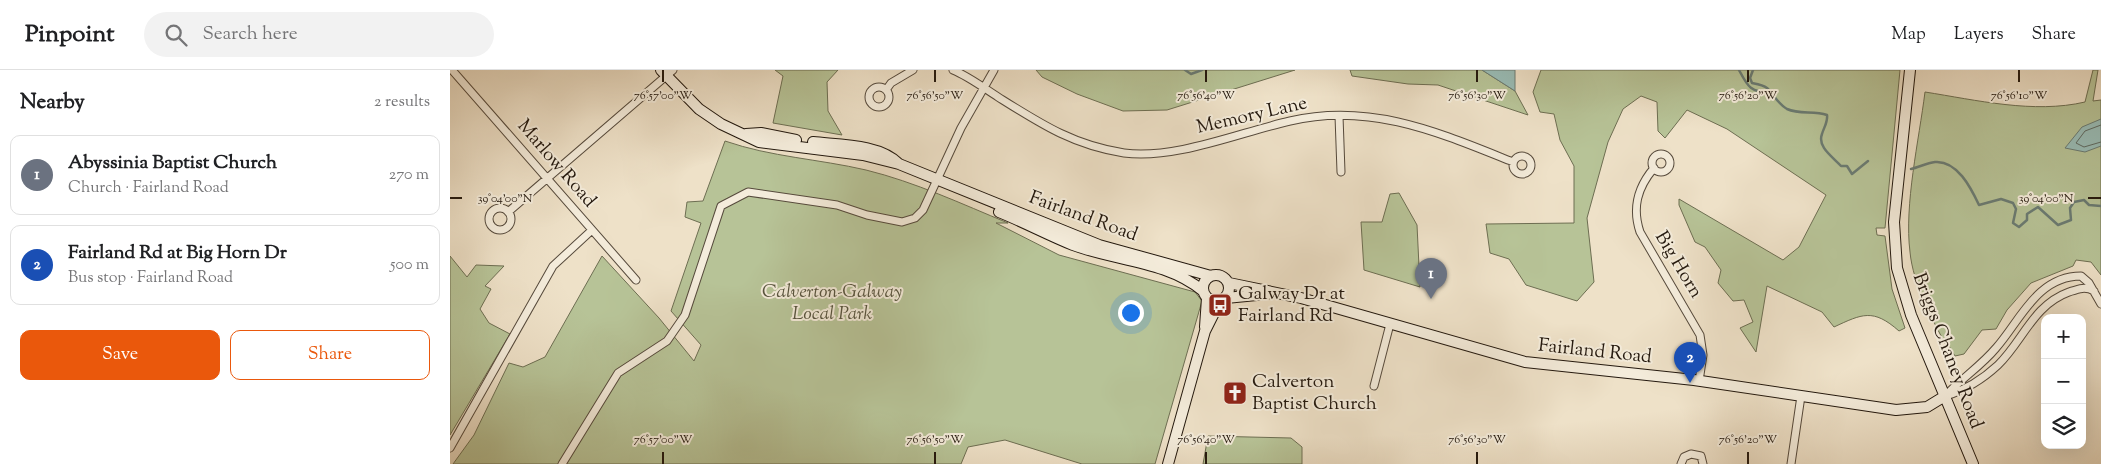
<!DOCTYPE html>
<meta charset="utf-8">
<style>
body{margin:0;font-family:"Sorts Mill Goudy",serif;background:#f2f2f2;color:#202124}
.controls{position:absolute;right:15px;bottom:15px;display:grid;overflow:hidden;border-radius:10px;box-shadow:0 5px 20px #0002}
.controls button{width:45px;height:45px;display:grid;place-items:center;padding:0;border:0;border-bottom:1px solid #e0e0e0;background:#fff;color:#202124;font:25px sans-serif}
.you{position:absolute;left:680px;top:242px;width:18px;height:18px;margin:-12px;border:4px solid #fff;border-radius:50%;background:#1a73e8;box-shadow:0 0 0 8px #1a73e833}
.badge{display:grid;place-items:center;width:32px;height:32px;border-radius:50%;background:#ea580c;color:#fff;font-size:16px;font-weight:700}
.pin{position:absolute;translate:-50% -41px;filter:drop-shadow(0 1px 2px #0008)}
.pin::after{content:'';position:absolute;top:26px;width:18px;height:15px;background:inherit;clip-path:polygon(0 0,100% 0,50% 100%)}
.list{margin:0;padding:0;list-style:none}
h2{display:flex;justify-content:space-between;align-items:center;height:65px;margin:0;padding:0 20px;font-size:21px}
h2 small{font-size:16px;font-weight:400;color:#757577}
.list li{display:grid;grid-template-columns:32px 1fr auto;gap:15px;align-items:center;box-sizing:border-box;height:80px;margin:0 10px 10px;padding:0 10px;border:1px solid #e0e0e0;border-radius:10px}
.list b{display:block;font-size:19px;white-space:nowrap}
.list p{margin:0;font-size:16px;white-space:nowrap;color:#757577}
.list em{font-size:16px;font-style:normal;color:#757577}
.actions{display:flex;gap:10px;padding:15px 20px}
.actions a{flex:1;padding:11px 0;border:1px solid #ea580c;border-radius:10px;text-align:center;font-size:18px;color:#ea580c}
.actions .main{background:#ea580c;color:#fff}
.icon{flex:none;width:28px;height:28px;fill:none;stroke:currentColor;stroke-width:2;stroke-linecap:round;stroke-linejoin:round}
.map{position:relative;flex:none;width:1651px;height:394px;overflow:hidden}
header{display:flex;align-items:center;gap:30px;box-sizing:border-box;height:70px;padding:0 25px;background:#fff;border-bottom:1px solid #e0e0e0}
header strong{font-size:24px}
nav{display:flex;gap:28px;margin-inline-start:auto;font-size:18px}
.search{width:350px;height:45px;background:#f2f2f2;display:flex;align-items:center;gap:12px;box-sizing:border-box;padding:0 18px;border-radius:28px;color:#757577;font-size:19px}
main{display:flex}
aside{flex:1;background:#fff}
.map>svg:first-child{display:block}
</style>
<header>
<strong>Pinpoint</strong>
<div class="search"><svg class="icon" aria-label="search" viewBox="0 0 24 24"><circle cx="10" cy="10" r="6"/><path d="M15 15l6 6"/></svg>Search here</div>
<nav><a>Map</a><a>Layers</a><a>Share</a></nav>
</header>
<main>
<aside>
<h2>Nearby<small>2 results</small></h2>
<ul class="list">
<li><span class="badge" style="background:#6b7280">1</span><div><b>Abyssinia Baptist Church</b><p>Church · Fairland Road</p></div><em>270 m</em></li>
<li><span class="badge" style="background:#1a4fb4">2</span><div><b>Fairland Rd at Big Horn Dr</b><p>Bus stop · Fairland Road</p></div><em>500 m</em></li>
</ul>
<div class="actions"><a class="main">Save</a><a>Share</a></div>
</aside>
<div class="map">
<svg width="1651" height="394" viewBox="0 0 1651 394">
<rect width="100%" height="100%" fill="#eee1c8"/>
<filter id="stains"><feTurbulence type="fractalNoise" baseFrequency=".004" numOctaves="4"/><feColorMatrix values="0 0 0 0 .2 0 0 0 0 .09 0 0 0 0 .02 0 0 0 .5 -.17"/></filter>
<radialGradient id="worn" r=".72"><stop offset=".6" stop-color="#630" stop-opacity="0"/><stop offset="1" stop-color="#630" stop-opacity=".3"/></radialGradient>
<!-- green -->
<path fill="#b7c397" stroke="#6d6e52" d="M325,0h63l-11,12 1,29 14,24 -69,-12 10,-47z
M586,0h259l-128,40 -44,1 -46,-17 -35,-17z
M900,0h132l33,21 13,24 -90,-30 -30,-1 -56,-8z
M1091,0h359l-15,158h-9l1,7 8,1 7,53 13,39 -6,3c-26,-23 -37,-17 -65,-4l-12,-15 -55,-26 -11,66 -16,-24 13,-6 -9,-22 -11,1 -15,-18 3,-13 -16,-23 -10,-5 -16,-37v-6l104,61 16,-13 27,-52 -99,-66 -40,-19 -22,28 -7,-7 -1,-29 -16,-6 -18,13 -15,33 -21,76 7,64 -17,19 -51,-16 -17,-26 -19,-6 -4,-29 88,-1v-57l-14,-26 -6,-26 -14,-2 -7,-20z
M1643,0h5l-5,31 8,-1v175l-10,-13 -15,-2 -3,6 -42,17 -24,27 -11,19 -14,1 -18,24 -9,2 -6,-10 -2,1c-15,-28 -34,-63 -37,-95 -6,-47 9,-112 15,-160 51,8 109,22 160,10z
M275,71c46,16 94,18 141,29 49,12 96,34 142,53h-12l63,32 136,37 7,9 -47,163h-73l-77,-24 -37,7 -7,17h-508l21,-29 35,-72 14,4 22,-10 57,-101 57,62 35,43 7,-16 -30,-34 30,-88 -16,-6 2,-15 16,-1z
M949,123l18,32 3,62 -56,-17 -3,-48h21l8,-28z
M0,186l17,21 9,-12 28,1 -19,20 6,3 -11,20 9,14 21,11 -60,101z
M758,366l83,2 11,9v17h-99z"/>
<!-- water -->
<path fill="#99bdb7" stroke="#6a7b73" d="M1032,0h33v21z
M1651,49v27l-16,6 -20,-4 17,-21z"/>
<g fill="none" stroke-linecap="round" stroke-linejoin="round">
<!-- shore -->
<path stroke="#5e6a62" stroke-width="1" d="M1651,55l-16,6 -9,12 8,4 17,-5"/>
<!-- stream -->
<path stroke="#6a7b73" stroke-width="2.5" d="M735,0l6,4 11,-4
M1289,0c9,17 11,22 32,23
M1303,0l-3,8 2,5c5,1 11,2 15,5 7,7 11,16 20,21 13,6 27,1 40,6 1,7 -3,12 -5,19 -5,13 11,23 19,32h6l5,8 16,-13
M1461,99c8,-2 16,-6 24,-7 22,-2 36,26 44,43l22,-6 12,4 3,6 -3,14 6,4 8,-7v-6l11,-7 20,18 13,-5 -1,-12 4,-6 10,-2 5,5 12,1"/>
<!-- street casing -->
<g stroke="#564a3c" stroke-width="9">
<path id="street" d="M2,0l184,210
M503,0c15,6 31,18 45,27 43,27 75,48 126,56 51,7 117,-21 166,-32 81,-19 150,12 223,41
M419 27a10 10 0 1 1 20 0a10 10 0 1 1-20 0Z
M436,20l5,-7 22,-13
M889,46l2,56
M1202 93a9 9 0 1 1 18 0a9 9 0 1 1-18 0Z
M1063 95a9 9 0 1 1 18 0a9 9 0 1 1-18 0Z
M1204,98c-17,20 -22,40 -14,64l60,103 3,20 -4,26
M39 149a11 11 0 1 1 22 0a11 11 0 1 1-22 0Z
M58,142l165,-142
M924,316l16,-62
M1495,326c16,-17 36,-30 51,-48 24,-27 41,-72 85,-72l8,7 12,21
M1496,326c19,-6 37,-17 52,-31 25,-24 35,-60 71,-73 9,-3 16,-6 25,-1
M0,378l103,-182 39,-36
M112,394l56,-91 49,-32 18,-26 36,-109 27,-14 89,13 30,10 35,7 13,-4 8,-8 38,-82 33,-58
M1231,394l3,-7 7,-3 10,2 2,8
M1341,394l10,-68"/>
</g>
<!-- secondary casing -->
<g stroke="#23180e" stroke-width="12">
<path id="secondary" d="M211,0l38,39 22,15 38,18 104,13 36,9 200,81 112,31
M1460,0l-16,152 3,46 14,47 62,149
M296,64l15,-1 35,7
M363,72c26,3 67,2 86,22
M549,142c25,10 49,23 74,33 43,16 94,16 130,46
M753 218a13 13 0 1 1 26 0a13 13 0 1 1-26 0Z
M779,213l72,15 224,64 169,18 202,30 31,-3 18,-11
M776,228l41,-4
M755,257l2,-29
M718,394l37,-133 15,-30"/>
</g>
<!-- street -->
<use href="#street" stroke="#f4ecdb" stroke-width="7"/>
<!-- secondary -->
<use href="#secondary" stroke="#f4ecdb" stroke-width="10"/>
</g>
<!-- ticks -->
<path fill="none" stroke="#23180e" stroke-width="2" d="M213,0v12M485,0v12M756,0v12M1027,0v12M1298,0v12M1569,0v12M0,128h12M1638,128h13M213,382v12M485,382v12M756,382v12M1027,382v12M1298,382v12"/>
<!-- icons -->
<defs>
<g id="bus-square" transform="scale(1.25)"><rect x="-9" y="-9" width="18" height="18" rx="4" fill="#8f2418" stroke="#f4ecdb"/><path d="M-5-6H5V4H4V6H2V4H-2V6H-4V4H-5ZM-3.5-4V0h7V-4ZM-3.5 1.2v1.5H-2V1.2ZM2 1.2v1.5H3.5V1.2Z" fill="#fff"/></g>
<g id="church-square" transform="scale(1.25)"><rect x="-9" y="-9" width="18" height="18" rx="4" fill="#8f2418" stroke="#f4ecdb"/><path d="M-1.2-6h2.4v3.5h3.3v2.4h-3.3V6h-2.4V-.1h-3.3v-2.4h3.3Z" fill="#fff"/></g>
</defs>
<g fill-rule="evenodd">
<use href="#bus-square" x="770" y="235"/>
<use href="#church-square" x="785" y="323"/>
</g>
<g text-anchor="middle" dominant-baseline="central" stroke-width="4" stroke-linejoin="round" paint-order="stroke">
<!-- street labels -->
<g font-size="19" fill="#23180e" stroke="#f4ecdb">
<text transform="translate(802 46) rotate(-13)">Memory Lane</text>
<text transform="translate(106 94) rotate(49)">Marlow Road</text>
<text transform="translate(633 147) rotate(20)">Fairland Road</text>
<text transform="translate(1228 195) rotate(59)">Big Horn</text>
<text transform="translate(1497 281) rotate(69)">Briggs Chaney Road</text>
<text transform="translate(1145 282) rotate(6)">Fairland Road</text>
</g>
<!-- park labels -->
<g font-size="19" font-style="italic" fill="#57543e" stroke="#f4ecdb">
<text x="382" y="222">Calverton-Galway<tspan x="382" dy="22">Local Park</tspan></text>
</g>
<!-- poi labels -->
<g font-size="19" fill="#23180e" stroke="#f4ecdb" text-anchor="start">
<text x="788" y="224">Galway Dr at<tspan x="788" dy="22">Fairland Rd</tspan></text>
<text x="802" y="312">Calverton<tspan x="802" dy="22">Baptist Church</tspan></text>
</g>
</g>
<g font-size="12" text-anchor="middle" fill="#23180e" stroke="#f4ecdb" stroke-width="4" stroke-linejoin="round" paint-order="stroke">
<text x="213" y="29">76°57'00"W</text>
<text x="485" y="29">76°56'50"W</text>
<text x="756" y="29">76°56'40"W</text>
<text x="1027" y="29">76°56'30"W</text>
<text x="1298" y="29">76°56'20"W</text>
<text x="1569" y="29">76°56'10"W</text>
<text x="55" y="132">39°04'00"N</text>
<text x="1596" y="132">39°04'00"N</text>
<text x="213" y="373">76°57'00"W</text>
<text x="485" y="373">76°56'50"W</text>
<text x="756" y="373">76°56'40"W</text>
<text x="1027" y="373">76°56'30"W</text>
<text x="1298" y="373">76°56'20"W</text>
</g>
<rect width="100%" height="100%" filter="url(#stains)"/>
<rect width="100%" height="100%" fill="url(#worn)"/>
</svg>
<div class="controls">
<button>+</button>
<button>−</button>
<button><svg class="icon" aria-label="layers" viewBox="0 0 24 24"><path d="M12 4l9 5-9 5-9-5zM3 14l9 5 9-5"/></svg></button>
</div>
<div class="you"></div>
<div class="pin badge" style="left:981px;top:229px;background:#6b7280">1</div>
<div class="pin badge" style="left:1240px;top:313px;background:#1a4fb4">2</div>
</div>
</main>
